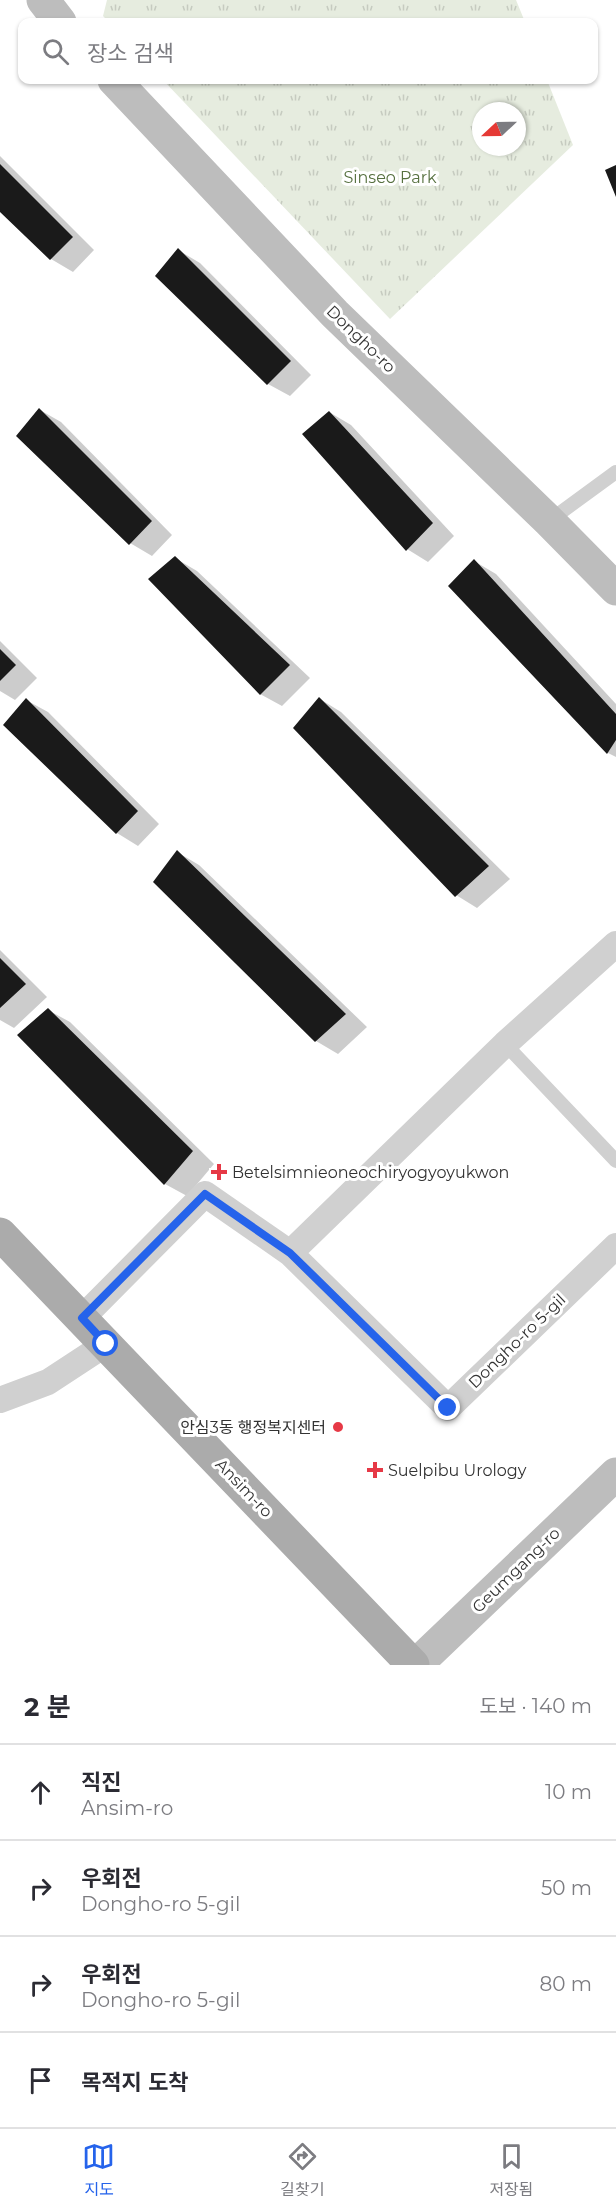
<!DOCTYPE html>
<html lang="ko">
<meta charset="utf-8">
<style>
body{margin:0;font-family:Montserrat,"Noto Sans KR",sans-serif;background:#f7f7f7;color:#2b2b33}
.compass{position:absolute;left:472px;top:102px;width:54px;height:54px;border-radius:50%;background:#fff;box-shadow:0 2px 4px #0004;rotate:248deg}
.stop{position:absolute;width:18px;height:18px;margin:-14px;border:4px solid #2563eb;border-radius:50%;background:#fff}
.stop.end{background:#2563eb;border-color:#fff;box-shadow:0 2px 6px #0008}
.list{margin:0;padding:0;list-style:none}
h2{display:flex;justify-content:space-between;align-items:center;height:78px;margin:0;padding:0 24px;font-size:26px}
h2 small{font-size:20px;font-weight:400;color:#7c7c81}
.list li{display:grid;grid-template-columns:39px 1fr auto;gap:18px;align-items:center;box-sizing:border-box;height:96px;padding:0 24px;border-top:2px solid #e1e1e2}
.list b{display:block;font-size:22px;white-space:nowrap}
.list p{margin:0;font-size:20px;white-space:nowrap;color:#7c7c81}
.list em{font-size:20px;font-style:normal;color:#7c7c81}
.icon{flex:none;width:33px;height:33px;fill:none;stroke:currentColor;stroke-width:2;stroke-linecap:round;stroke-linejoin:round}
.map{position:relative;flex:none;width:616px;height:1665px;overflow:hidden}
.search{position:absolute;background:#fff;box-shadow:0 2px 4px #0004;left:18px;right:18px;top:18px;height:66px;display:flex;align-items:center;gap:15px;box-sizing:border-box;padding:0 21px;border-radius:12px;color:#7c7c81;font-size:22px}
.sheet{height:462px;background:#fff}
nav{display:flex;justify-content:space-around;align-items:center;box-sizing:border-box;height:84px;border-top:2px solid #e1e1e2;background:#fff;font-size:16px;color:#7c7c81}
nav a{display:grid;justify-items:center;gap:3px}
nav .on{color:#2563eb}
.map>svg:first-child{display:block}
</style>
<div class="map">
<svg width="616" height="1665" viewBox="0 0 616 1665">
<defs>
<pattern id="grass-tufts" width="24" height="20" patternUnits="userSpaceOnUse" patternTransform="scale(1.5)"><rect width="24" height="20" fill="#e6ecdf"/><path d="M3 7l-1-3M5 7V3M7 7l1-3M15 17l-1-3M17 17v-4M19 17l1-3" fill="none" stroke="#c6cbc0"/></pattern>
</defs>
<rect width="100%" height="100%" fill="#fff"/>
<!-- grass -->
<path fill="url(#grass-tufts)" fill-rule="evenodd" d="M107,0h409l9,22h-416l-6,-6z
M163,80h384l26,65 -183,174zM481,111h36v36h-36z"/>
<!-- shadow -->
<path fill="#0003" d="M0,156l94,94 -21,22 -22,-13 -51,-49z
M178,250l22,13 111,112 -21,21 -22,-12z
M40,410l21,12 111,113 -20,21 -22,-13z
M329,412l22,13 103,111 -26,26 -21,-13z
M175,558l22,13 113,107 -28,28 -22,-12z
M474,561l22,13 120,130v53l-8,-4 -158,-167z
M0,641l37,37 -22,22 -15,-9z
M320,699l21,13 169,167 -33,29 -21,-13z
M26,700l22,12 111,112 -21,22 -21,-13z
M177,852l22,13 168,162 -29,27 -22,-13 -161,-159z
M0,950l47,47 -33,31 -14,-8z
M48,1010l22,12 144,142 -27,32 -22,-12z"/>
<!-- building -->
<path fill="#1a1a1a" d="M0,164l73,73 -23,23 -50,-48z
M616,165v32l-11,-27z
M178,248l113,113 -24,24 -112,-109z
M39,408l113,113 -23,24 -113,-109z
M329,411l104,112 -27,28 -104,-117z
M175,556l115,109 -30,30 -112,-116z
M474,559l142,155v26l-9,14 -159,-168z
M0,649l16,16 -16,16z
M319,697l170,169 -34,31 -162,-169z
M26,698l112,113 -22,23 -113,-109z
M177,850l169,164 -31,28 -162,-160z
M0,958l26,26 -26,24z
M48,1008l145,143 -29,34 -147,-150z"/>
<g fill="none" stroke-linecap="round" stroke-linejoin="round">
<!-- lane -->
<path stroke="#d0d0d0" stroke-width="14" d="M549,521l67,-49
M505,1044l111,117"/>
<!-- street -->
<path stroke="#d0d0d0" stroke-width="26" d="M616,944l-111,100 -215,209 158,155 168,-162
M82,1318l123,-124 85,59
M0,1400l48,-18 58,-38"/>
<!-- secondary -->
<path stroke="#bdbdbd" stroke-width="33" d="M43,0l17,22
M114,80l221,234 214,207 67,68
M416,1665l200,-191"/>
<!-- primary -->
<path stroke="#ababab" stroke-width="33" d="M0,1234l413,431"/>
</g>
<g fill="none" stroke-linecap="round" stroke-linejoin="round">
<!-- route -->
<path stroke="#2563eb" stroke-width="8" d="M106,1344l-24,-26 123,-124 85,59 158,155"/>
</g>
<!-- markers -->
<g fill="#e63946" stroke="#fff" stroke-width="2">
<path d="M216 1163h6v6h6v6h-6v6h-6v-6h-6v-6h6z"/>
<circle cx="338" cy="1427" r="6"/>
<path d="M372 1461h6v6h6v6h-6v6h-6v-6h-6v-6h6z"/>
</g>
<g text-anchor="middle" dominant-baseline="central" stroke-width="6" stroke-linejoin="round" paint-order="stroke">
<!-- park labels -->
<g font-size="16" fill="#56703f" stroke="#fff">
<text x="390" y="177">Sinseo Park</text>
</g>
<!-- street labels -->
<g font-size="16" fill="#333" stroke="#fff">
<text transform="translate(361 339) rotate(44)">Dongho-ro</text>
<text transform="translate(517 1341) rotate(-44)">Dongho-ro 5-gil</text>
<text transform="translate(244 1488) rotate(46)">Ansim-ro</text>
<text transform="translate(516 1570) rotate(-44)">Geumgang-ro</text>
</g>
<!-- poi labels -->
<g font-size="16" fill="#333" stroke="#fff" text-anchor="start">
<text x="232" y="1172">Betelsimnieoneochiryogyoyukwon</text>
<text x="326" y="1427" text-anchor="end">안심3동 행정복지센터</text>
<text x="388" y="1470">Suelpibu Urology</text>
</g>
</g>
</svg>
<svg class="compass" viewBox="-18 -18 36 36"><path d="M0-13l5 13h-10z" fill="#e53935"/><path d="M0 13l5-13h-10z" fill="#7c7c81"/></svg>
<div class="stop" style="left:106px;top:1344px"></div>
<div class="stop end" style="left:448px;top:1408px"></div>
<div class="search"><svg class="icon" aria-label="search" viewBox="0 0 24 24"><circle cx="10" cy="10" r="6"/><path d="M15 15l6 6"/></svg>장소 검색</div>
</div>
<section class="sheet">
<h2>2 분<small>도보 · 140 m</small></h2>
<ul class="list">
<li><svg class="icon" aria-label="ahead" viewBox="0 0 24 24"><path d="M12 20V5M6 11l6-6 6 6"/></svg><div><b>직진</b><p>Ansim-ro</p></div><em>10 m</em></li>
<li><svg class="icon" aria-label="right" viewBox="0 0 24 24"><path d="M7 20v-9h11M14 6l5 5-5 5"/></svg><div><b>우회전</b><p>Dongho-ro 5-gil</p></div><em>50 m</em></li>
<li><svg class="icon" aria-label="right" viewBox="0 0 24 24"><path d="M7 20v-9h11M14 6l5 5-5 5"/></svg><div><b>우회전</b><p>Dongho-ro 5-gil</p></div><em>80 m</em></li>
<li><svg class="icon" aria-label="arrive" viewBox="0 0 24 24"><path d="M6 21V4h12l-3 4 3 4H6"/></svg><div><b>목적지 도착</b></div></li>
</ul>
</section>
<nav>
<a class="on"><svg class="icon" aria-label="map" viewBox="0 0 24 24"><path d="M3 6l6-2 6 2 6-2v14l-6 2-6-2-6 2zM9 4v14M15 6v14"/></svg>지도</a>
<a><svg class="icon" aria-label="directions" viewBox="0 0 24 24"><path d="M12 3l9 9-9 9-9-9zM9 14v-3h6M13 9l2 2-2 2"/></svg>길찾기</a>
<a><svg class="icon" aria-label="saved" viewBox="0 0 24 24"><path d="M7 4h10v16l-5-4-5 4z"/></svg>저장됨</a>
</nav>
